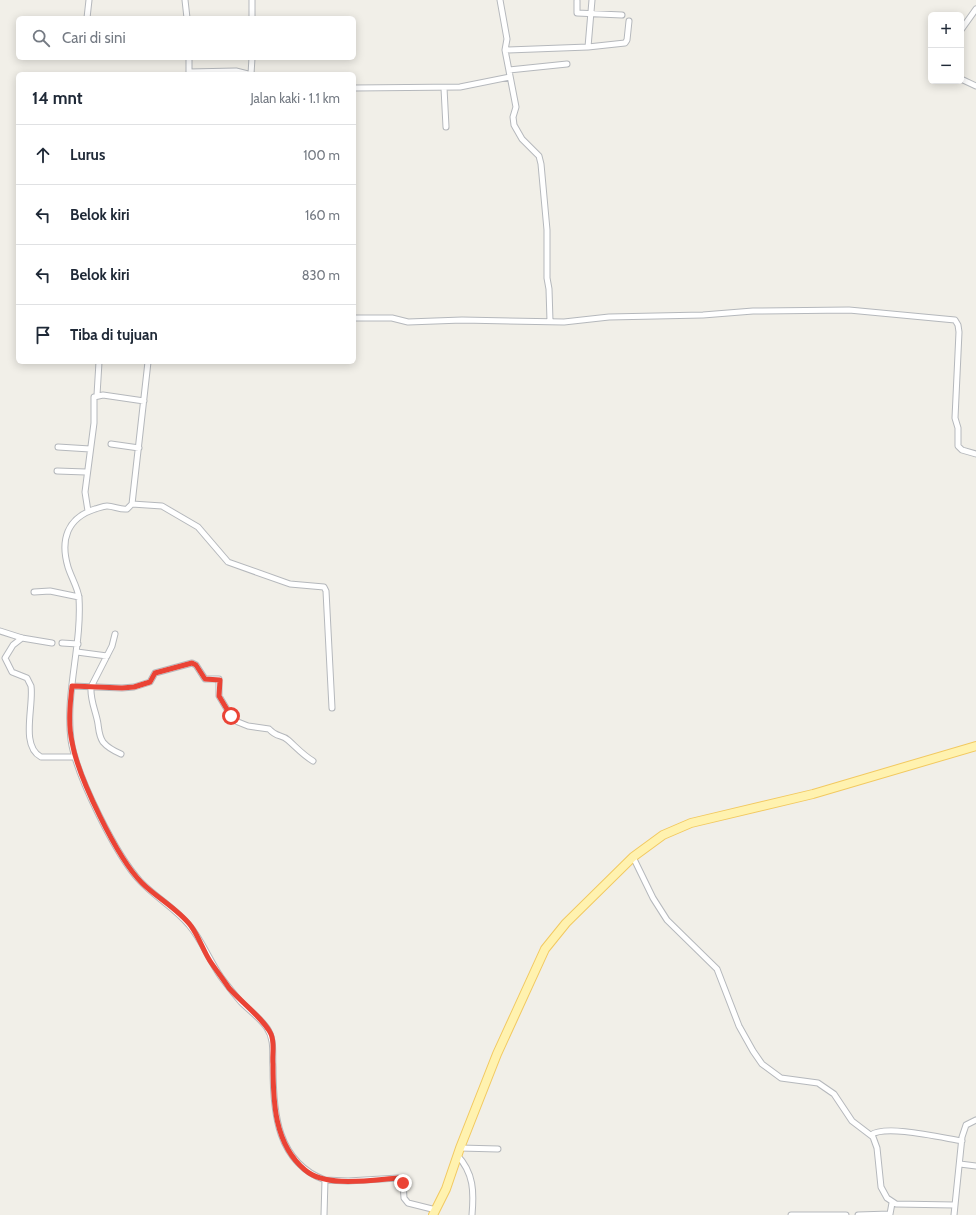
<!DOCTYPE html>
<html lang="id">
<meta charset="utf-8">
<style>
body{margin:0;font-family:Cabin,sans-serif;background:#f2f2f3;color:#1f2937}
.controls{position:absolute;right:12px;top:12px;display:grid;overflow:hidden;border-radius:6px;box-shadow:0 2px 10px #0003}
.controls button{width:36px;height:36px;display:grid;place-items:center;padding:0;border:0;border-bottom:1px solid #e0e1e3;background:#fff;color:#1f2937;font:20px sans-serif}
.stop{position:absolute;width:12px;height:12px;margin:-9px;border:3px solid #ea4335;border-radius:50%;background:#fff}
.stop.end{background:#ea4335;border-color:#fff;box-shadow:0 1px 4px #0008}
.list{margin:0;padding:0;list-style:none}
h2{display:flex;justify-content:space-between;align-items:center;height:52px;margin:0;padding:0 16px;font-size:17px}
h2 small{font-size:13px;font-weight:400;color:#747a83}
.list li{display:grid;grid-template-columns:26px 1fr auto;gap:12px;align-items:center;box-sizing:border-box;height:60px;padding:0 16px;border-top:1px solid #e0e1e3}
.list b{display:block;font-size:15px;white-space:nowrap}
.list em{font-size:13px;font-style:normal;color:#747a83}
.icon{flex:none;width:22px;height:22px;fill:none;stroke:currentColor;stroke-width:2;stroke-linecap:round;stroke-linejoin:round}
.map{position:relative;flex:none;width:976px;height:1215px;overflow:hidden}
.search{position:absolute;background:#fff;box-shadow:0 2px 10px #0003;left:16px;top:16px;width:340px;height:44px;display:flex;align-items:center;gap:10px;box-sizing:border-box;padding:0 14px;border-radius:6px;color:#747a83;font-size:15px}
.panel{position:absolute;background:#fff;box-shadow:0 2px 10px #0003;left:16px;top:72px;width:340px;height:292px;border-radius:6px}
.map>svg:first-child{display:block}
</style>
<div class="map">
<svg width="976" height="1215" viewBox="0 0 976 1215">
<rect width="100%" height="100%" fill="#f1efe8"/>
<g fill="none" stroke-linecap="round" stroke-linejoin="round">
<!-- street casing -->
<g stroke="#b5b8bc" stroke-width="7">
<path id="street" d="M185,0l2,18
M252,0v18
M500,0l7,39 -2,11 11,57 -3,10 1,8 8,14 17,17 2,8 6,66v48l2,11 1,32
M577,1v12l45,2
M87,18l2,-18
M961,30l15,-21
M588,47l37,-4 2,-3 2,-19
M505,50l83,-3 4,-47
M189,58v16
M509,70l58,-6
M189,72l47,-1 12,3
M251,74l1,-16
M961,79l15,7
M354,88l106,-1 50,-10
M444,88l2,39
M354,318h38l16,4 54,-2 102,2 45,-5 94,-2 50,-4 96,-1 106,10 3,5 1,7 -4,86 3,10v18l4,4 14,4
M148,362l-16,142 -5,5c-7,1 -13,-3 -20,-3 -4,0 -8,2 -12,3 -28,9 -35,31 -27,58 3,10 10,21 11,31 3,48 -14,94 -8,142 5,35 45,115 69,141 15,16 35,27 49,44 13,15 20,35 32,52 6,8 13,17 20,25 9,9 19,16 26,26 8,12 5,26 6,39 0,46 4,95 52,113l-1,35
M97,395l2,-33
M111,444l28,4
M58,447l32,2
M57,471l29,1
M132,504l30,2 36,21 30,35 62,22 34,3 2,4 6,117
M88,511l-3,-19 9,-69v-26l9,-2 41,6
M34,592l16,-1 29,6
M0,631l22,7 30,5
M115,634l-3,12 -21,41c-1,14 5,24 7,37 1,7 1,12 5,18 5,6 11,9 18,12
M22,638l-9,7 -8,13 7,14 15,6 4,8c3,20 -11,60 10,71h34
M62,643l16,1
M77,652l30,4
M72,686l50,2 12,-1 16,-5 5,-9 37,-10 4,2 9,14h14v17l12,20 7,6 10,4 21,3c8,9 12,5 19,11 9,8 15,15 25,21
M633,857l20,41 14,22 50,49 22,57 14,25 9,13 19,14 37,5 16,11 18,27 21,16 4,11 4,39 6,11 9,6 58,1
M871,1135c14,-11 72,3 91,6
M460,1148l38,1
M457,1155c17,18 17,37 15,60
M960,1164l16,2
M325,1180l23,1 50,-3 5,5 1,15 4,5 28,7
M791,1215h55
M858,1215l32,-1 2,-11
M954,1215l8,-78 4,-12 10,-5"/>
</g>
<!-- primary casing -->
<g stroke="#f2c960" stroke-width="10">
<path id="primary" d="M433,1215l13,-26 14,-41 37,-94 48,-105 21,-26 67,-66 30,-22 28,-12 122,-29 163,-48"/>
</g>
<!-- street -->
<use href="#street" stroke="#fff" stroke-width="5"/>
<!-- primary -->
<use href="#primary" stroke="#fff2af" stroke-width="8"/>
</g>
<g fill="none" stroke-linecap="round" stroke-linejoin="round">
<!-- route -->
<path stroke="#ea4335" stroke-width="5" d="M231,716l-12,-20 1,-16 -15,-1 -9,-14 -4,-2 -37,10 -5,9 -16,5 -12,1 -50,-2c-2,18 -4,38 0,56 6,35 45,116 70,141 15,15 36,26 49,43 8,11 12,24 19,35 6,9 13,18 19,27 12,14 35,31 42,46 4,9 1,21 2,30 0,37 1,80 32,106 21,18 66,10 93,8l5,5"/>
</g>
</svg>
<div class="controls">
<button>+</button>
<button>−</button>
</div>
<div class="stop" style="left:231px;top:716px"></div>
<div class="stop end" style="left:403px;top:1183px"></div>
<div class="search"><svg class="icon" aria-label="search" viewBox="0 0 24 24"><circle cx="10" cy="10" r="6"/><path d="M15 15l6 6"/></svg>Cari di sini</div>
<section class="panel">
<h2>14 mnt<small>Jalan kaki · 1.1 km</small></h2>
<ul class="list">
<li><svg class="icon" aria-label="ahead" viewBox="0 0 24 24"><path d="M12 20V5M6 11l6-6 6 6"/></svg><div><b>Lurus</b></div><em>100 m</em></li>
<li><svg class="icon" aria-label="left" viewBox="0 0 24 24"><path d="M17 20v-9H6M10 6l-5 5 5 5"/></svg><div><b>Belok kiri</b></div><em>160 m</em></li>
<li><svg class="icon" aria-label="left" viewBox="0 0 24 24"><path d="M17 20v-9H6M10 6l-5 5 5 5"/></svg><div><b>Belok kiri</b></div><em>830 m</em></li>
<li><svg class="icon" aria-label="arrive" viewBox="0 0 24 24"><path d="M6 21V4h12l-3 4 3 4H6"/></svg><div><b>Tiba di tujuan</b></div></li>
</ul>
</section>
</div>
